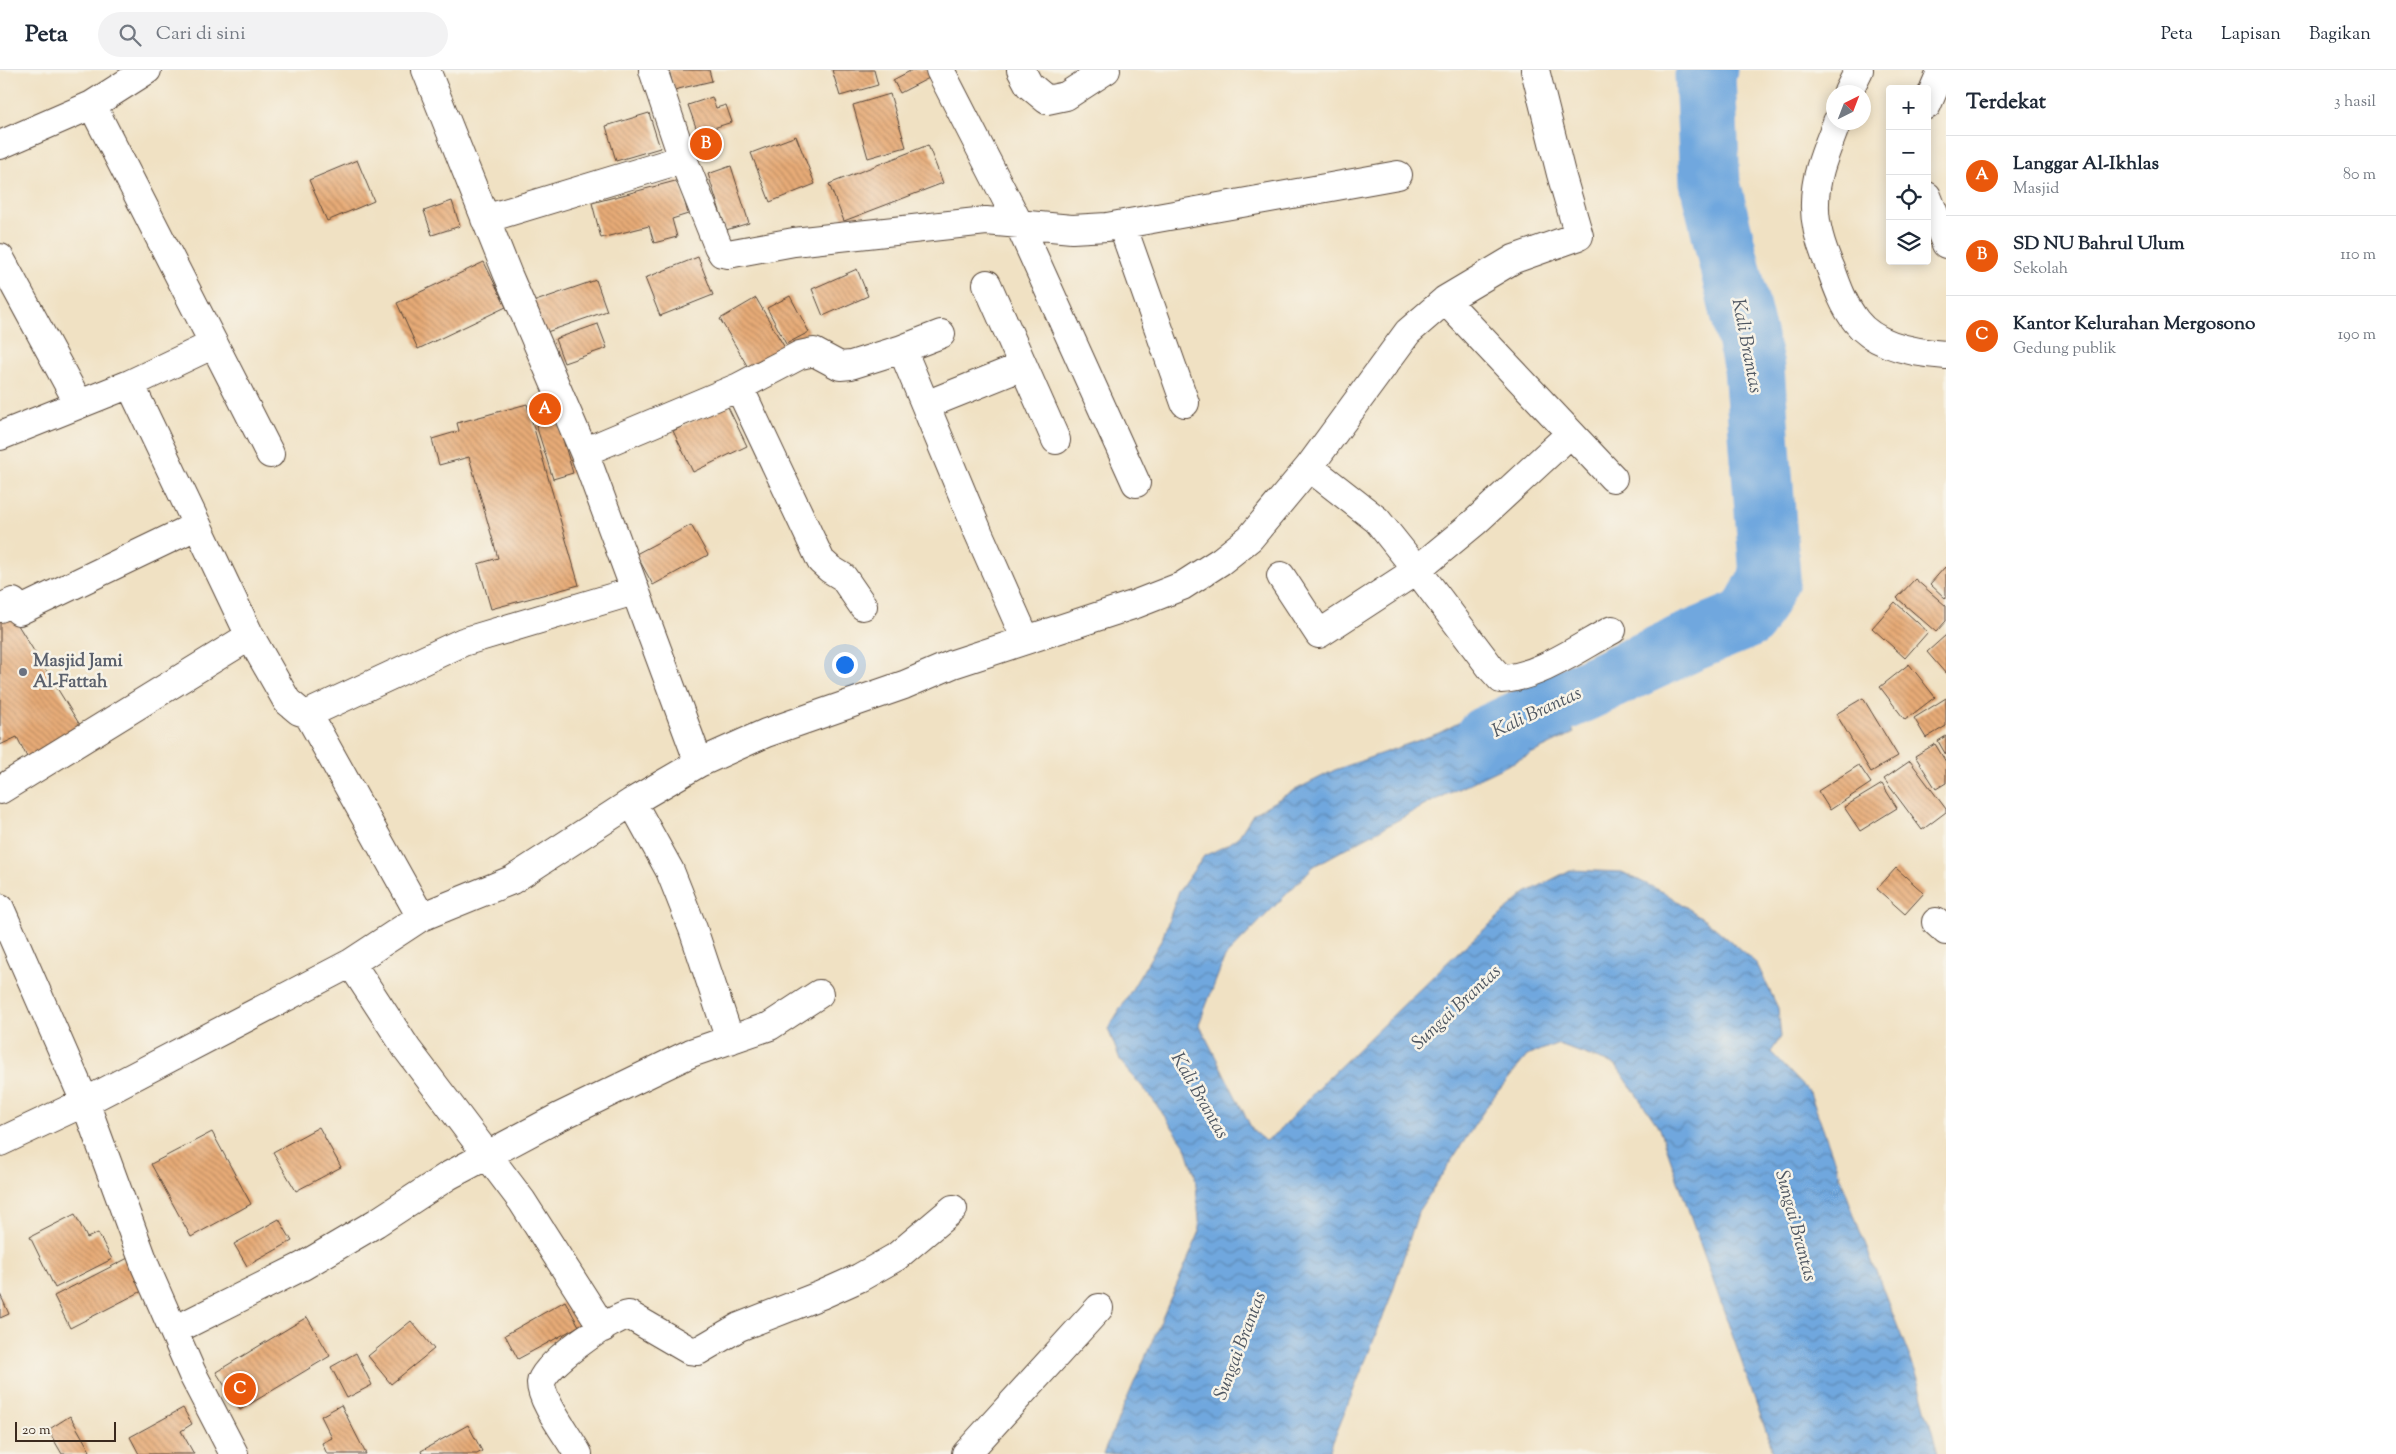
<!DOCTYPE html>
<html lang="id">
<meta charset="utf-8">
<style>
body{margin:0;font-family:"Sorts Mill Goudy",serif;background:#f2f2f3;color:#1f2937}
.controls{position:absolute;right:15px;top:15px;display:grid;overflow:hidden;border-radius:5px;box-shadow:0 2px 12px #0003}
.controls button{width:45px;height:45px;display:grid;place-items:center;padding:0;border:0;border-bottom:1px solid #e0e1e3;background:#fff;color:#1f2937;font:25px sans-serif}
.compass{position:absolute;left:1826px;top:15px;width:45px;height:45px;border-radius:50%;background:#fff;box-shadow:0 2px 12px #0003;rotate:42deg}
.scale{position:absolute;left:15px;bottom:12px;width:101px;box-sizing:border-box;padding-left:5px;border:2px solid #3b2a1e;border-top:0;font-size:14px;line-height:18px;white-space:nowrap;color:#3b2a1e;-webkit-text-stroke:4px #f7f3e8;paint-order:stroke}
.you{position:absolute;left:844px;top:594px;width:18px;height:18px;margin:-12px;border:4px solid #fff;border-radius:50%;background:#1a73e8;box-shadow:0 0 0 8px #1a73e833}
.badge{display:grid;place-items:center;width:32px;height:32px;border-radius:50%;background:#ea580c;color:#fff;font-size:16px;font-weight:700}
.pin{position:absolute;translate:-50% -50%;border:2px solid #fff;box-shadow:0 1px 5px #0006}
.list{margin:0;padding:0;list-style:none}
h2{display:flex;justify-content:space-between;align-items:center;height:65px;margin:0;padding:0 20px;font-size:21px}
h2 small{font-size:16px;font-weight:400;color:#747a83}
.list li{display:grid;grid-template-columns:32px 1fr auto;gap:15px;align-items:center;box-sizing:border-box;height:80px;padding:0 20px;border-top:1px solid #e0e1e3}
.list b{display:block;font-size:19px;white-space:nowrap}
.list p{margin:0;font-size:16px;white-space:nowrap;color:#747a83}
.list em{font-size:16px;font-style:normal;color:#747a83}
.icon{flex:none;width:28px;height:28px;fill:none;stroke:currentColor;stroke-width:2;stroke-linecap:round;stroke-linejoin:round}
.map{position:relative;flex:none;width:1946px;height:1384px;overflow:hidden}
header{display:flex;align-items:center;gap:30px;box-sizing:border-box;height:70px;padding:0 25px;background:#fff;border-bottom:1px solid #e0e1e3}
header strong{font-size:24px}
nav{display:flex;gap:28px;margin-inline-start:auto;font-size:18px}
.search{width:350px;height:45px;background:#f2f2f3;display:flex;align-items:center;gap:12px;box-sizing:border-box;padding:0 18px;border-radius:28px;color:#747a83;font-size:19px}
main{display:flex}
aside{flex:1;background:#fff}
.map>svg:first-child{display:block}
</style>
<header>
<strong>Peta</strong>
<div class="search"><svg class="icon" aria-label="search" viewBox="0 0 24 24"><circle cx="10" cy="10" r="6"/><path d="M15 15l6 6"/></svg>Cari di sini</div>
<nav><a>Peta</a><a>Lapisan</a><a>Bagikan</a></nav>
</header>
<main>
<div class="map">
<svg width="1946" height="1384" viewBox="0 0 1946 1384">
<defs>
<pattern id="water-waves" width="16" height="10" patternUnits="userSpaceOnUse" patternTransform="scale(1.25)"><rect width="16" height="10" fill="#70a7de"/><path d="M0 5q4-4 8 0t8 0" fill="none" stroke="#5d88b3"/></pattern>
<pattern id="building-back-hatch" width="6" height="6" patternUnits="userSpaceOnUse" patternTransform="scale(1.25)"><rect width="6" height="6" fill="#e7ab77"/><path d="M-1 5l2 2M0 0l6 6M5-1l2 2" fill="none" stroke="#bc8b61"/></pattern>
</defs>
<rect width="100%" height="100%" fill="#f7f3e8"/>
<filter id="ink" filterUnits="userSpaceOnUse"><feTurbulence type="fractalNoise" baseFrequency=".02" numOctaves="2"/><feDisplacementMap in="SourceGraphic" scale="10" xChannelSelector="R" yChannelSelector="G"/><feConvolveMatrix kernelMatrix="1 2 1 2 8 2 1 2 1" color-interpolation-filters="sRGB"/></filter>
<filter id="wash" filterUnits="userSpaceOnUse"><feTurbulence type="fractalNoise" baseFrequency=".0096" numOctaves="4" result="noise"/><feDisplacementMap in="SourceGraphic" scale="20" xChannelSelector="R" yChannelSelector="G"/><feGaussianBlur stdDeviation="1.12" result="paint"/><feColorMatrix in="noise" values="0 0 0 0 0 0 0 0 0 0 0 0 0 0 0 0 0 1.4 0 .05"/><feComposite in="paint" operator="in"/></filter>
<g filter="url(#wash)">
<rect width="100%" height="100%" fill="#f0e1c3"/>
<!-- water -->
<path fill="url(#water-waves)" stroke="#56687e" d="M1550,605l24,58 -143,69 -117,64 -89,91 -26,67 54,107 12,10 12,-8 44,-48 135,-131 70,-61 44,-23 52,2 43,21 42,28 50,43 21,44 3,29 -10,15 39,41 50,138 58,147 20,76h-164l-114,-325 -44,-64 -60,-21 -29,12 -36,44 -72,110 -30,92 -61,152h-225l97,-223 -5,-56 -9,-28 -35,-50 -30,-35 -13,-33 54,-90 17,-48 25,-35 21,-10 14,-10 14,-22 36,-21 46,-23 104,-37z"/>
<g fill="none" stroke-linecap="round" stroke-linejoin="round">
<!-- river -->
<path stroke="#70a7de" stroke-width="61" d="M1485,667l202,-94 61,-25 22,-41 -16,-209 -44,-185 -5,-108 2,-5"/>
</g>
<g id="blocks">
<!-- building -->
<path fill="url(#building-back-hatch)" d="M669,0h40l3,11 -38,9z
M832,0h42l4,15 -38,11z
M912,0h15l4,7 -31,16 -7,-13z
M890,24l16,53 -38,11 -15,-53z
M712,27l4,11 10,-3 6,17 -34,11 -10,-28z
M649,43l11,35 -44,13 -10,-35z
M796,66l19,48 -45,18 -19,-49z
M928,75l15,38 -99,38 -15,-37z
M357,90l17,41 -47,20 -18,-41z
M731,96l18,57 -23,7 -18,-56z
M679,110l9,34 -16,5 5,18 -23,6 -5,-17 -48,12 -9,-35z
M452,131l8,25 -28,9 -8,-24z
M698,187l15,38 -53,21 -15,-38z
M484,192l22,45 -88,42 -21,-46z
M857,199l11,27 -45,20 -11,-27z
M596,210l11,31 -63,22 -11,-31z
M790,226l19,36 -23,12 -19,-36z
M756,228l29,50 -36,21 -29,-50z
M598,254l9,24 -43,15 -9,-24z
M527,334l52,181 -88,24 -13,-45 20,-6 -29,-101 -30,8 -7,-26 27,-8 -2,-8z
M727,335l20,41 -54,26 -20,-41z
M557,349l16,54 -20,6 -17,-54z
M691,455l17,30 -55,30 -17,-31z
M1945,497l1,2v30l-16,-15z
M1915,509l31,27v15l-10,11 -39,-34z
M1895,532l33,30 -23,26 -33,-30z
M8,539l75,121 -51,37 -15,-30 -17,8v-132z
M1946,565v39l-19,-22z
M1909,594l26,33 -30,23 -25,-33z
M1863,628l35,58 -27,16 -35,-58z
M1946,628v28l-20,12 -12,-20z
M1946,666v19l-8,-14z
M1935,674l11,18v21l-10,6 -21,-33z
M1910,691l36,48v3l-24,18 -38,-51z
M1859,695l12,18 -41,27 -12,-19z
M1882,714l15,24 -37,23 -16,-24z
M1896,798l28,25 -19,21 -28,-25z
M319,1057l22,40 -45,24 -23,-39z
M212,1062l39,72 -60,33 -40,-73z
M75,1144l12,24 11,-5 14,26 -57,29 -25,-51z
M279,1149l13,22 -45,25 -13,-22z
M128,1188l16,32 -74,38 -16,-32z
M0,1224l9,20 -9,4z
M565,1231l14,25 -61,33 -13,-24z
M307,1247l23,39 -90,54 -24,-38z
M411,1251l23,28 -43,35 -23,-28z
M356,1283l16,32 -25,13 -16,-31z
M341,1335l25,49h-39l-5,-11 10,-5 -11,-22z
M183,1338l9,16 -11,7 13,23h-55l-9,-17z
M70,1346l20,35 -6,3h-22l-14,-24z
M468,1355l14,26 -5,3h-55l-1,-3z"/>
</g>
</g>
<g filter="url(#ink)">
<use href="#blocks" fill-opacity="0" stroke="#564537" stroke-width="1"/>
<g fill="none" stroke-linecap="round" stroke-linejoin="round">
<!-- street casing -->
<g stroke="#564537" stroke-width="30">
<path id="street" d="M426,0l82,205 76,177 115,311
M653,0l30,89 35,87 4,7 6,1 66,-12 192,-21 86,8 35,-2 291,-52
M940,0l79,154 117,259
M1021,0l8,15 18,15 19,-4 40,-26
M1848,22l11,-22
M92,35l178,349
M1927,35l15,-35
M1837,52c-10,27 -22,52 -22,81 -1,22 7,46 16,66 6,17 13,37 25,52 19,25 60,32 90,34
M0,75l92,-40 55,-35
M1927,126l19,48
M485,149l198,-60
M1122,155l63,178
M0,188l79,146
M987,214l69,156
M1445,230l168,178
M941,264l-39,15 77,185 47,106
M130,314l120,252 37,65 12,10 9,3 155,-72 171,-51
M739,317l82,174 9,8 13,8 20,29
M926,335l97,-39
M0,366l130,-52 84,-40
M584,382l155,-65 61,-32 14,-3 26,14 11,-1 51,-16
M1309,397l68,53 40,50 74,98 10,11c36,-1 79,-32 111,-49
M1281,506l38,58 98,-64 58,-48 95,-88
M0,538l13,-6 6,9 177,-85
M308,644l113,203
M0,720l250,-154
M632,732l38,69 23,58 37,111
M0,838l85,194 61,166 46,105 42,81
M1936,852l10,9
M351,893l56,86 115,152 81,127
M0,1072l85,-40 266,-139 70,-46 91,-37 120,-78 67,-39 67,-30 138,-48 49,-21 183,-60 46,-18 39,-25 29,-23 59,-71 99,-135 37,-32 69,-41 65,-23 -18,-62 -26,-104
M175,1260l128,-64 73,-43 72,-47 111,-59 132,-64 79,-27 49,-32
M578,1384c-9,-17 -37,-52 -37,-71 1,-17 71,-66 88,-68l60,35 9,1 41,-24 82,-32 38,-17 37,-21 57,-48
M966,1384l133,-146"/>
</g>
<!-- street -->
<use href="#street" stroke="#fff" stroke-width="28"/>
</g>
</g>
<!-- markers -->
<circle fill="#6b7280" stroke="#f7f3e8" stroke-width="2" cx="23" cy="602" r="5"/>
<g text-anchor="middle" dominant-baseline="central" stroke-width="5" stroke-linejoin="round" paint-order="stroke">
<!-- worship labels -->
<g font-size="18" font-weight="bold" fill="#5b616d" stroke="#f7f3e8" text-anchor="start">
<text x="33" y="592">Masjid Jami<tspan x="33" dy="21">Al-Fattah</tspan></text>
</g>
<!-- water labels -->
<g font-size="19" font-style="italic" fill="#4e5661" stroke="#f7f3e8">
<text transform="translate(1746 276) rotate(79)">Kali Brantas</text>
<text transform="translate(1537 643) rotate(-25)">Kali Brantas</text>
<text transform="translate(1457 938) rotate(-43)">Sungai Brantas</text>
<text transform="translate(1199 1026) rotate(60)">Kali Brantas</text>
<text transform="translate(1795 1156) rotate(75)">Sungai Brantas</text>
<text transform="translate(1241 1276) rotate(-69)">Sungai Brantas</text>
</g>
</g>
</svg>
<div class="controls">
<button>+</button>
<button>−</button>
<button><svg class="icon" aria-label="locate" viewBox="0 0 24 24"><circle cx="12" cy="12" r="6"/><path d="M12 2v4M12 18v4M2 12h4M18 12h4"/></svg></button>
<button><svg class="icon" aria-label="layers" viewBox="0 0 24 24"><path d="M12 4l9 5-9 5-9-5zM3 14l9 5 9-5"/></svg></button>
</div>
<svg class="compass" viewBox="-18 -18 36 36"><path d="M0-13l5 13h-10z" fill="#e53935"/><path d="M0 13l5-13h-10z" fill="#747a83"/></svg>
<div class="scale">20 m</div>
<div class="you"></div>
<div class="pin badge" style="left:545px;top:339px">A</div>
<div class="pin badge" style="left:706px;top:74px">B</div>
<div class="pin badge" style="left:240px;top:1319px">C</div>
</div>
<aside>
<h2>Terdekat<small>3 hasil</small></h2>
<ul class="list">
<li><span class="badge">A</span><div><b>Langgar Al-Ikhlas</b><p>Masjid</p></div><em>80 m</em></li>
<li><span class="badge">B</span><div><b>SD NU Bahrul Ulum</b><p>Sekolah</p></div><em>110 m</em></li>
<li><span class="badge">C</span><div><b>Kantor Kelurahan Mergosono</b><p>Gedung publik</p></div><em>190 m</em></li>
</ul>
</aside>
</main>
